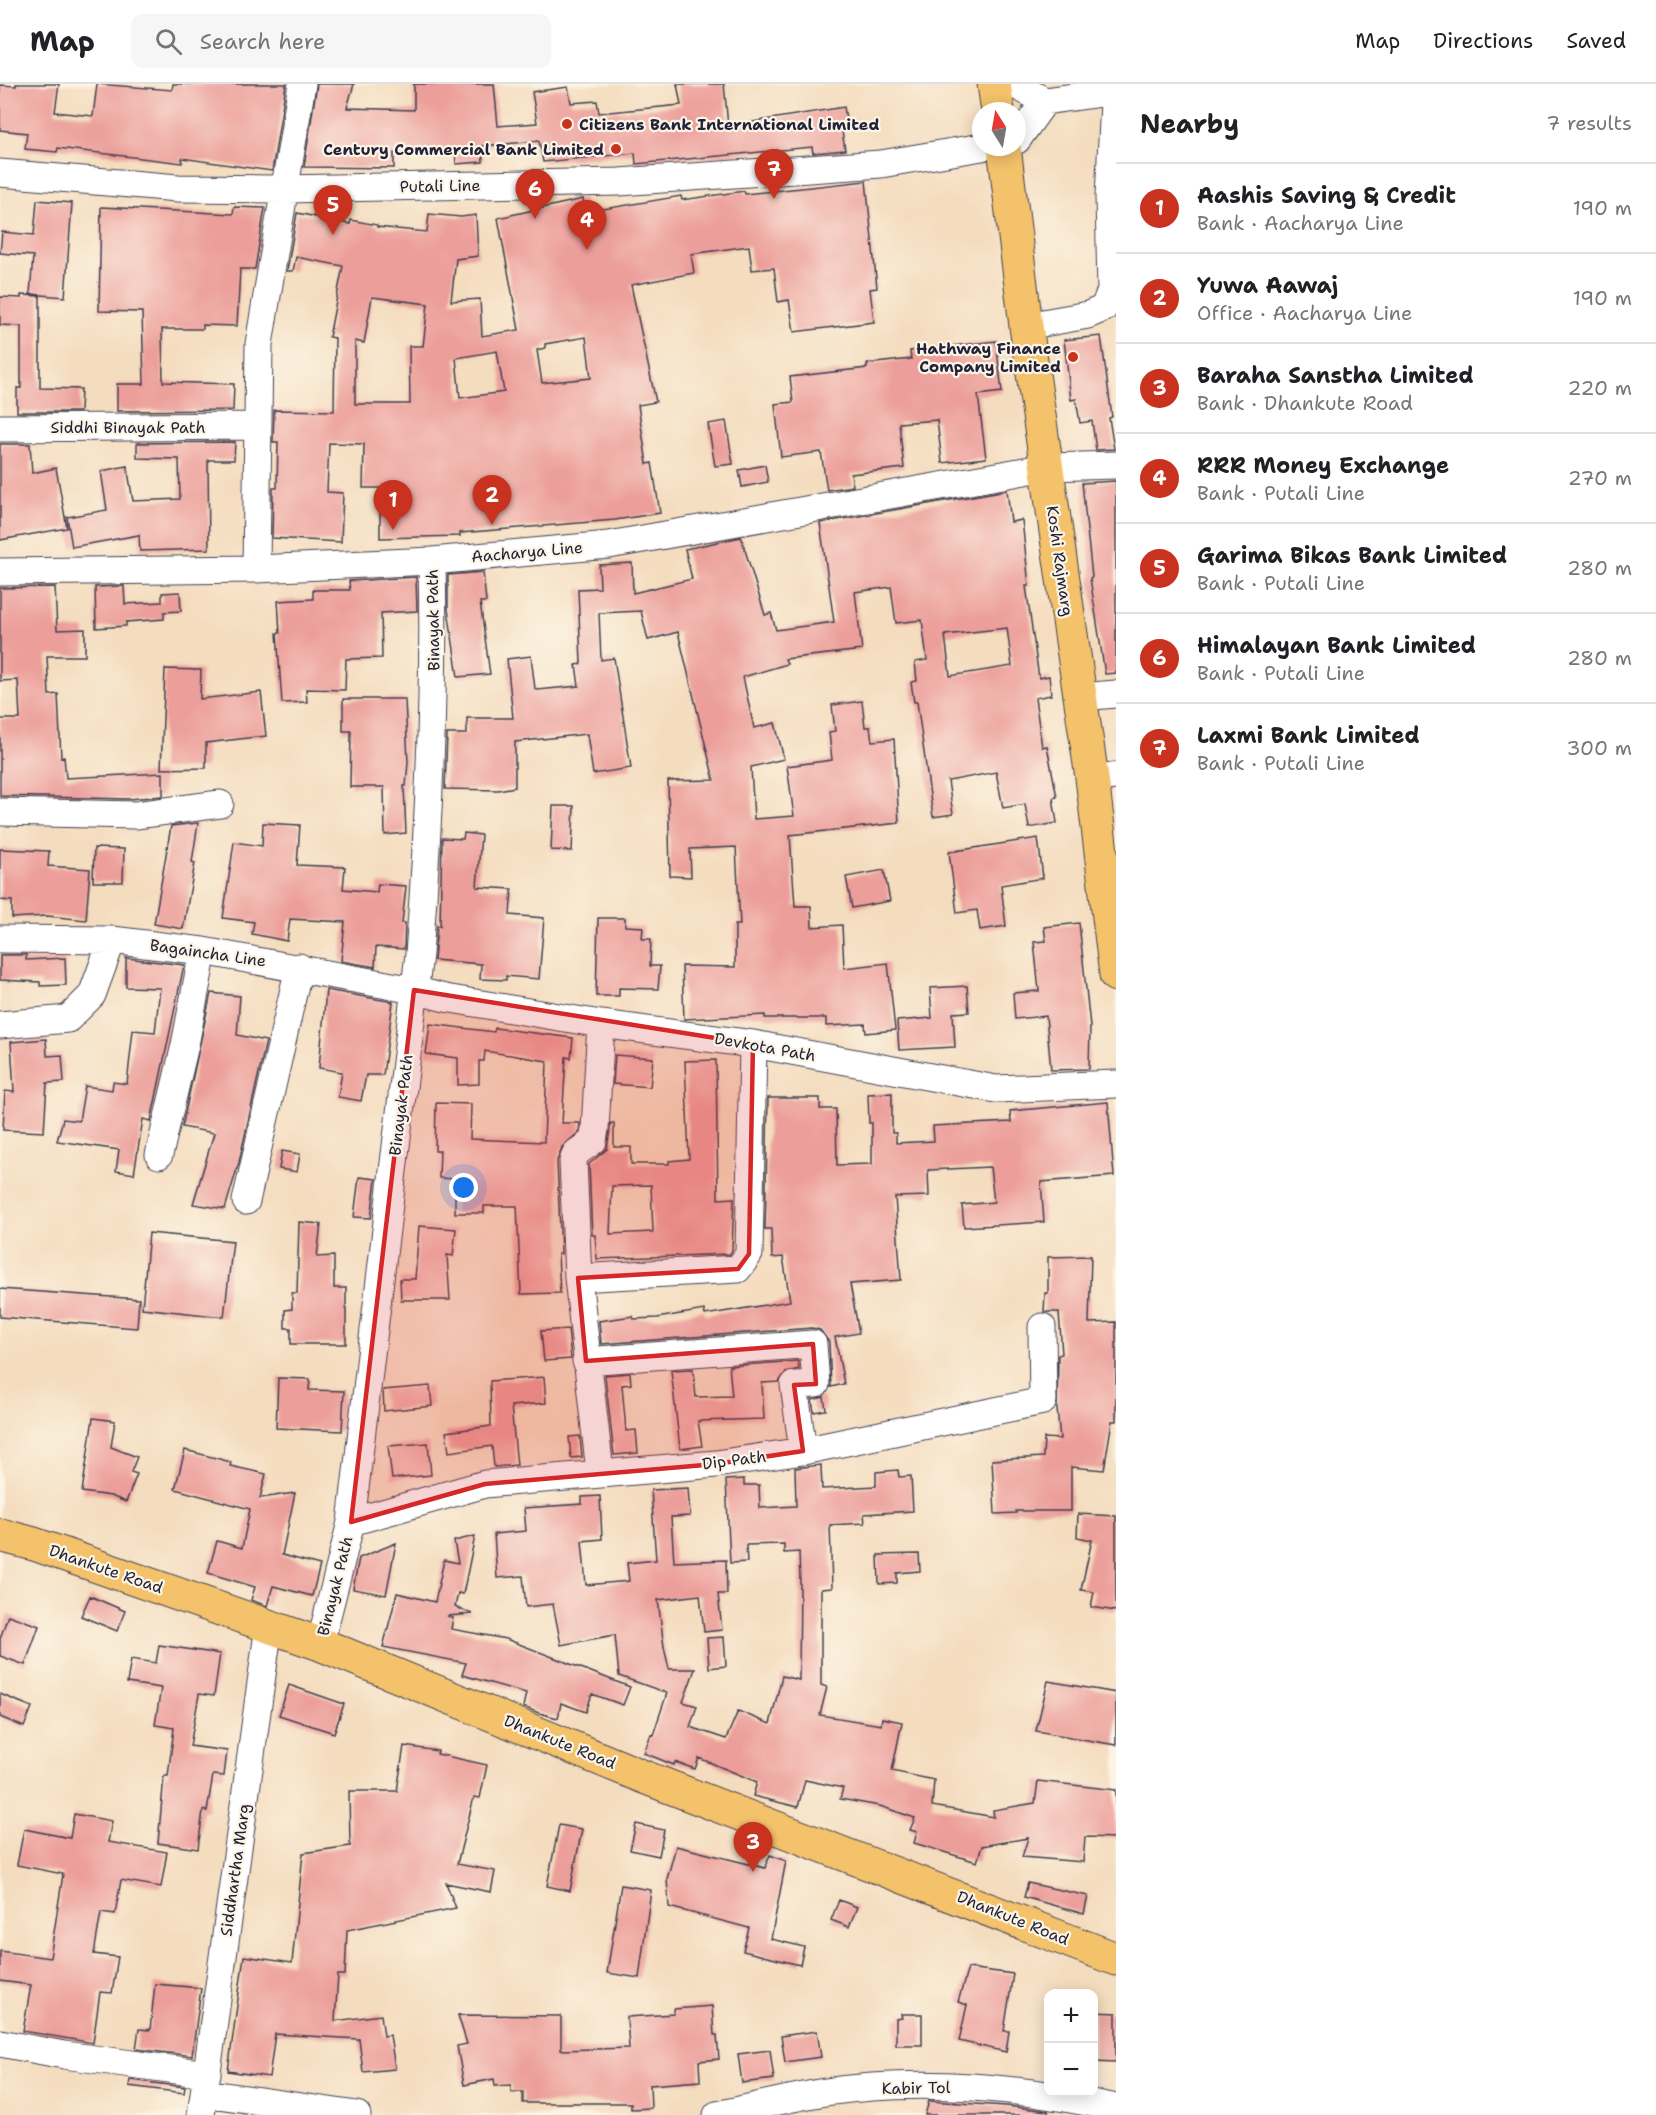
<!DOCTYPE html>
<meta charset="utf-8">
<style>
body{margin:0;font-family:"Shantell Sans",sans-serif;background:#f6f6f6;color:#202124}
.controls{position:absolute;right:18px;bottom:18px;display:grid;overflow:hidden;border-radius:12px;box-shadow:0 3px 15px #0003}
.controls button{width:54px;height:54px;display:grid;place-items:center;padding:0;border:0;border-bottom:2px solid #e0e0e0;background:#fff;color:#202124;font:30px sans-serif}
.compass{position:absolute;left:972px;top:18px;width:54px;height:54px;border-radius:50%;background:#fff;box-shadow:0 3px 15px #0003;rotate:349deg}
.you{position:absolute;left:464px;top:1104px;width:21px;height:21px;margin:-15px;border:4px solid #fff;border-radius:50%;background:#1a73e8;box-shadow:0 0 0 9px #1a73e833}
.badge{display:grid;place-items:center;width:39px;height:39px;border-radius:50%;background:#c8321e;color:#fff;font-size:20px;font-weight:700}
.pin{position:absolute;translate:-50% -50px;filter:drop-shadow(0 2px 3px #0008)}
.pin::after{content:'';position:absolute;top:32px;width:21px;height:18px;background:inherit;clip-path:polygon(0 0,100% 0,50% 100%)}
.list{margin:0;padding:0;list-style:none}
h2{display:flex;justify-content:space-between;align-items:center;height:78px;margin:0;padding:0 24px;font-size:26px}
h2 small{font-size:20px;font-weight:400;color:#757577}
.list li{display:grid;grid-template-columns:39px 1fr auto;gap:18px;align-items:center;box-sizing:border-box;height:90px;padding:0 24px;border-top:2px solid #e0e0e0}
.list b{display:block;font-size:22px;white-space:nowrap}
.list p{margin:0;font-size:20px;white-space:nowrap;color:#757577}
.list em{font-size:20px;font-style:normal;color:#757577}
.icon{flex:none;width:33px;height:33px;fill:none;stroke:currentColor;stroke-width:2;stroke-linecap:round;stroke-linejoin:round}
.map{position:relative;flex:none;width:1116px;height:2031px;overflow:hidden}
header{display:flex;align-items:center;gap:36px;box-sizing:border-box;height:84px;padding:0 30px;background:#fff;border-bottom:2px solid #e0e0e0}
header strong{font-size:28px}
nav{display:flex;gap:33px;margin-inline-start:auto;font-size:21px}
.search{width:420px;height:54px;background:#f6f6f6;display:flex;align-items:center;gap:15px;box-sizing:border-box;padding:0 21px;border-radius:12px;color:#757577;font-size:22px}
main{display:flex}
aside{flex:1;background:#fff}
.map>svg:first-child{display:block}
</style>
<header>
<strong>Map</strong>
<div class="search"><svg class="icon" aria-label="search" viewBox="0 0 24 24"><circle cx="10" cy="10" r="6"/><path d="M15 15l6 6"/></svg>Search here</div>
<nav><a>Map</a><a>Directions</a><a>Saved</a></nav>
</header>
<main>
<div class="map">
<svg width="1116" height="2031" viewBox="0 0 1116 2031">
<rect width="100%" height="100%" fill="#fcf5e5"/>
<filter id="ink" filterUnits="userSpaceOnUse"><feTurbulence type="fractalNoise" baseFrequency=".0167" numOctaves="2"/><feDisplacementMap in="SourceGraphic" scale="12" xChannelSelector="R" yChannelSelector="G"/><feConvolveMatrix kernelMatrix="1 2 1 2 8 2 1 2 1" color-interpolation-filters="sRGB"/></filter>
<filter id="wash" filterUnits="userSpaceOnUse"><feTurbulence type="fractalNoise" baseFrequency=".008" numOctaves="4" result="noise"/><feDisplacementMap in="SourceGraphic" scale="24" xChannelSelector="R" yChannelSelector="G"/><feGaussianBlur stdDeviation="1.35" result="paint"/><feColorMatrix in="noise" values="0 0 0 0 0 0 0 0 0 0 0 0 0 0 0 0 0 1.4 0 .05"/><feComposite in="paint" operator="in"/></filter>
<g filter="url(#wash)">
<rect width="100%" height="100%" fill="#f4dcbe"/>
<g id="blocks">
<!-- building -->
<path fill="#ec9e9a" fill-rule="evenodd" d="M16,0h43l-4,28 38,4 4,-32 75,6 1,-6h113l-14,87 -90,-13v5l-124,-15 -1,4 -32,-3 2,-16 -27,-3v-45l16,1z
M317,0h37l-7,24 67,2v-26h80l4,42 39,-3 -5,-31 36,-5 3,16 26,-2 2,12 82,-8 -4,-21h47l4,42 116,-19 4,23 -6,1 3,19 -32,3 -1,-6 -176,17 -1,-11 -92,9 -4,-21 -57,5 1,16 -27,2 -1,-14 -61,3v15l-90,-1z
M866,97l11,107 -7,1 4,33 -80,10 -5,-32 -11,2 -4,-34 -22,2 -3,-24 -58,8 3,19 -63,12 25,117 -18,3 9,59 5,-1 8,50 -45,7 -155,13v3l-80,2v-50h-17l1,-44 -35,-1 -2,49 16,1 -2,49 -69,-4 1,-50h4l1,-46h-5l1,-32 60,1 1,-73 -6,-1 14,-71 -47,-9 -3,14h-6l10,-58 53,11 1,-4 26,5v2l50,5 2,-18 32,3 15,-2 2,41 -22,3 -5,42 29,-2 2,37 37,-6 -21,-112 85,-19 3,13 95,-16 1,4 62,-9 1,3zM372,213l56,7 -5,42h-14l1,58h-55v-63l9,2zM586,253l5,41 -49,5 -5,-33 8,-2v-4zM497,267l7,41 -44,6 -4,-40z
M37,116l35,3 -7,94 -35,-3 3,-38 -33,-3 2,-21 32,3z
M101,123l132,7 1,-7 31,1 -10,61h-15l-3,57 -34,-1v4h-41l1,53 71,2 -1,26 -116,1v-27h27l-2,-72 -43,-1z
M21,211l19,1v92l41,1 -1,23h-63v-24h4v-62l-21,-1v-28l21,1z
M1101,252l11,81 -3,1 5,31 -18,1 -4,-29 -12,2 -4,-24 -5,1 -7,-60z
M996,257l6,51 -24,3 8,63 -44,5 -5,-43 -38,3 5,45 -53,6 2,12 -26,4 -6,-38 -40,5 -6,-53 18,-2 -3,-25 77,-9v-4l44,-5 -1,-8z
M726,337l7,43 -18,2 -7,-42z
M235,358l-1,18h-26l1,89 -69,2 -1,-16 -67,12 -5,-30 40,-7 -6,-39 26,-5 6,35 47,-2 -1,-40 -42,-1v-15z
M0,360h30l2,29 24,-5 11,60 -67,12z
M765,381l3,17 -26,5 -3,-17z
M1116,397v192l-11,1 -15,-96 2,-1 -10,-94z
M1007,406l4,32 11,-2 7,66h-3l13,92 10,-2 2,19 -16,3 7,49 5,-1 10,51 -4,1 4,25 -28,5 -4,-24 -22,4 -7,-36 -48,9 5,33 -20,3 -16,-115h-3l-3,-20 6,-1 -2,-19 12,-2 -5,-40 -26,3 -5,-36 -36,5 7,58 -77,9 2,5 -44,13 11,51 21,-5 9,36 -33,8 3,52 40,-3 -7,-50 45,-6 -3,-28 6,-1 -3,-26 30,-4 3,26h5l2,14 22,-2 5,84 -109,12 5,71h16l1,21 30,-2 2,43 44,-5 7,67 -29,3 -1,-9 -39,2v-8h-61v-3l-81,4 -2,-53 53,1v-42h5l-4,-78 -46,2 1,28 -21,-1 -2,-95 46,-1 -36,-148 -30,8 -7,-29 -42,2 2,47 13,-2 17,110 -38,6 -6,-40 -72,8v45l-17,3 -53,-1 2,-55h20v-16h46l-6,-59 24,-3 4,33 2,1 42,-4 -3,-21 5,-1 -3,-75 22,-1 -1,-23 33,-2 1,30 59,-14 -7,-30 56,-12 24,78 6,-2 5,17 58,-8 -14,-99zM1007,544l5,38 -62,10 -5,-41z
M483,488l3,30h-6l10,72 -32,3 -10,-68v-34z
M416,493l1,34 -36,2 1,45 -36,1 -1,31 -39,-1 1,13 -25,1 -5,-70h3l-2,-32 35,-2v-9h37l-1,-9z
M124,502l1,18 37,-2v-9l18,-1 1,19 -17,1v7l-38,3v4l-30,2 -1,-41z
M55,503l2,43 28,-1v27h-38l2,39 9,-1 3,64 3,-1 2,21 97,-5v23l-34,3 -129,-3v-77h20l-2,-39 -18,1v-93z
M165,585l36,1 -1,29 61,-7 5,44 -60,7v25l-45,1z
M343,615h62l3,63 -2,24h-2l2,47 -21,2 -1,-48h-34l1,-56h-8z
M553,722h21l-2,45 -21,-1z
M198,739l-6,39 3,1 -12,66 -29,-5 17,-98z
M263,739l37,2 -3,40 48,2 -2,22 34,3 1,-8 28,2 -4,37h3l-1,26 -28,-2 -1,20 -34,-6 4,-39 -55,-3 -3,22 -35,-7 2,-12 -31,-4 11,-76 28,4z
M464,749l17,2 -4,52 35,2 -2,26 34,3 -5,61 -33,-3v4l-26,-1 1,-15 -47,-4 3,-34h3l2,-88 21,1z
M1038,754l5,40 -42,7 5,41 -26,4 -3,-20 -20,3 -8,-61z
M94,764l30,1 -1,33h-30z
M0,765l49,2 -1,15 42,3 -4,51 -39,-4 -35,2v-17l-12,-1z
M884,786l6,31 -38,7 -6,-31z
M598,834h27v8l18,1 -1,12h9l-1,27h10l-2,23 -39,-1v8h-23z
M1079,839l11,103 -1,43 -38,1 -5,-54 -31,3 -2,-26 26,-2 -5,-49 12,-1 -2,-14z
M0,871h26v5l39,-2 1,27 -26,1v-4l-40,-2z
M126,874l58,7 -33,156 -8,-2 -9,55 -18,-3 3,-21 -62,-9 6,-22 16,2 6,-35 27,4 1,-8 14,2 6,-54 22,2 5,-44 -34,-1z
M967,902l2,26 -16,1 2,34 -56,3 -2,-29 35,-3 -2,-30z
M326,906l67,12 -10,73h-17l-5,26 -23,-4 4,-25 -23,-4z
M211,909l29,3 -3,39 29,6 -27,121 -14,47 -32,-5 21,-71 -32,-6z
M430,940l64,8 1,-4 78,10 -2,20 -5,-1 -4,66h18l-1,9 -17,15 -5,14 4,93h-3l2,39 -39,1 -4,-88h-33v7h-29v-34l-16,-1 1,-27h-5l1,-48 35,1 -1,35 74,3 3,-81 -62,-10 -1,10h-5v23l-21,1v-27l-32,-4z
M46,955l1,17 15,-1 2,27 -17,1 -3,49 -41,-2 2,-39 9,1 -3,-50z
M615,971l38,3 -3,29 -37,-3z
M716,976l2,139 16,-1 -2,52 -2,4 -133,5 -2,-24h-3l-3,-71 18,-15 4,-26h3v24h17v17h38v-3l20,-2 -4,-98zM651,1101l2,47 -43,2 2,-48z
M892,1009v40h4v10l38,-2 -1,-15 78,-4 -1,-11 98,-9 6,74 -73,6 3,40 -80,5 -2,-22 32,-3 -4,-35 -62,3 1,26 -34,1 6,83 -51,4 9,49 -24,4 9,47 -13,3 -2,-45 -9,-12 -8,-2 -211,16 -2,-23 34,-5v3l24,-1 47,-8 1,5 85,-14 -7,-44 -11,1 -1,-29h-6l3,-131h52v11h16l1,56 35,-1v-41h-3l-1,-29z
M282,1067l18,3 -3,18 -18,-3z
M359,1093l17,2 -5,39 -17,-1z
M299,1138l22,2 -4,33 17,-1v32h12v56h-55v-16h-6v-18l7,-1v-16h5z
M419,1142l37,3 -3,27 -6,-1 3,45h-49l-1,-21h15z
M149,1149l84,8 -9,76 -82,-9z
M1091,1172l-2,67 27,-1v99h-4l-8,49 -33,-3v44h-55v2l-21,1 -3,-54 51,-3 1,-19 16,1 -3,-30 1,-54 4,-1 -3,-42h-15l1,-19h3v-36z
M0,1205l139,10 -2,29 -137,-11z
M568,1245l3,30 -27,2 -3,-30z
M798,1277l1,8 -13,3 -7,10 -17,1 2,36 -66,2 4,25 -22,3 -9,-79 22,-1 3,28 36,-1 -3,-30z
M630,1289l1,11 -9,1 4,46 10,-1 2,23 -24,2 -9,-80z
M544,1293l2,26 -35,3 6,59 -23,2 -2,-21 -43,6 -3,-20 45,-6 -1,-45z
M278,1294l32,1 -1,11 35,1 -2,40 -66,-3z
M430,1302l2,20 -48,5 -1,-21z
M824,1313l2,13 -12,2 -2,-12z
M93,1334l22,3 -4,26 26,10 -6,15 6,2 -11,28 -15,-6 -29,-4z
M580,1352l2,21 -11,1 -2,-21z
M428,1359l3,32 -39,4 -4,-33z
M185,1366l46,12 -1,4 36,8 -6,24 35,-5 -13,62 38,10 -8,31 -39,-10 -6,20 -16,-6 4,-13 -47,-14 9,-32 25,7 8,-39 -75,-20z
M821,1381l1,24 54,-3v-14l22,-2 1,7 12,-1 2,35 -49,3 1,9 -35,2 2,63 -11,1v96l6,2 -7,28 61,10 1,-7 20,4 -10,49 42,9 -2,26 62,11 -1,-7 42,-7 3,-22 78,9v48l-31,-1 -2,25 -61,-5 6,-19 -46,8 -5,16 -63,-19 3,-11 -7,-2 5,-12 -35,-12 -40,-7 3,-11 -38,-8 -7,27 -45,-11 4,-14 -58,-24 -4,11 -20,-7 -1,3 -30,-12 7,-19 2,1 14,-42 -48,-17 -4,-41 -54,10 -8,-41 -27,3 -3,-31 -26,2 -3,-44 32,-3 -2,-23 58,-4v-7l18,-1 2,43 -20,2 4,44 43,-4 -2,-18 29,-3 -5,-70 37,-2 2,28 -19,1 3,45 52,-2 1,34h-9l4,36 -18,2 -4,-37 -42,5 6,47 5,22h26l-12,33 14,4 -7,21 36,12 12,-28 32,13 12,-48 17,4 1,-98 -1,-30 -15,1v-9l-38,1 1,17 -17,1 -4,-83 18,-1v6h15l1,23 36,-2 -1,-38z
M1078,1430l38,2v95l-25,-4 3,-15 -13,-2 11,-50 -15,-3z
M475,1452l-12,58 -5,-1 -3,14 17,7 -25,2 6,2 -2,11 55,10 124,48 -7,18 -31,-11 -6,18 -25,-9 -3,15 -19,-5 -16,-6 3,-14 -64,-18 4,-12 -83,-16 14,-54 38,9 9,-42 14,3 -4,-22z
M396,1459l-10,52 -33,-6 6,-31z
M919,1470l1,17 -23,2v10l-18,1 -1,-29z
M90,1512l35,15 -8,20 -36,-15z
M8,1531l31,11 -14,39 -25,-9v-17z
M724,1553l2,29 -17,2 -2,-30z
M159,1561l61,9 -6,42 -15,-2 -9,52 37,5 -3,25 -11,-1 -6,36 -4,-1 -5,39 -40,-6 6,-67h4l6,-48 -19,-3 6,-37 -34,-5 4,-24 25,4z
M1048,1597l68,12v52l-80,-14z
M289,1601l55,19 -10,29 -55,-18z
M0,1610l32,13 -8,20 -24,-10z
M404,1662l34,5 -1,3 50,11 -7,33 -6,-1 -17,67 38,7 -4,21 -45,-9 10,25 -109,22 -2,45h-7l-3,46 46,-6 3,21 6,-1 5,34 -32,3 -4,-33 -84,-5 -6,43 -41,-6 16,-115 48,7 11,-110 47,-7 -1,-55h48z
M74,1730l38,7 -4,21 59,10 -6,35 -40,-7 -6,34 -14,-2 -7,42 24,3 -6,36 -12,-1 -7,51 -70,-12 8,-46 -31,-4v-30l50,7 13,-84 -46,-9 7,-36 46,9z
M636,1740l28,6 -5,26 -29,-6z
M559,1741l23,4 -12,62 -23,-5z
M676,1762l89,22 5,-13 16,6 -15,78 33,8 -4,18 -57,-14 6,-23 -80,-21 -2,-28z
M1028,1799l60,13 -4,18 -60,-17z
M621,1801l30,5 -12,88 -32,-5z
M839,1816l18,7 -8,20 -18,-7z
M968,1884l45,6 -9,57h5l-3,21 -47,-11 8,-36 -9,-3z
M155,1900l46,4 -9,68 -56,-7 3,-20 11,1z
M712,1922l2,29h3l2,24 -20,2 1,20 -50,4 1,23 -20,1v-6h-108v-11h-12v-7l-16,1 -1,-7 -30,6 -7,-39 10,-2 -9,-29 103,1v34l68,-2 -2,-31 47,-3v-5z
M1094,1928l22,1v49l-22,-1z
M901,1930h21v31h-26v-26l6,-1z
M817,1947l4,26 -36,5 -4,-26z
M770,1966l4,29 -32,4 -4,-29z
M130,1996l55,7 -1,6 -55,-7z
M929,2017l77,5 42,5v4h-123z"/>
</g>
</g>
<g filter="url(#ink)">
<use href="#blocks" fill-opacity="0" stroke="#423e4f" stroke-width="1.5"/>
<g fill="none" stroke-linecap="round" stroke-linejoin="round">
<!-- minor casing -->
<g stroke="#423e4f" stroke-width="29">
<path id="minor" d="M1013,0l32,17 71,-10
M1017,56l28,-39
M0,89l178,15 108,1 333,-7 262,-18 101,-17
M1026,242l62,-11 16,-7 7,-18 -2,-94 6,-112
M0,344l257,-2
M256,485l3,-225 43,-260
M0,488l256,-3 176,-8 177,-16 438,-78 69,-2
M1080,613l36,-3
M1092,694l24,-2
M0,728l136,3 84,-11
M0,855l112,1 91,11 211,39 31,8 156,26 152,20 243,45 120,-5
M0,941l68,-6 24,-24 20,-55
M159,1071l26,-110 18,-94
M246,1117l53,-234
M578,1194l160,-9 11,-15 4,-210
M586,1277l227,-17 3,40 -22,1 9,66
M600,1388l-22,-194 -5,-117 3,-8 17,-12 2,-12 6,-105
M351,1438l134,-38 231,-20 87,-13 240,-50 -1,-74
M320,1560l31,-122 68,-568c10,-131 16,-262 13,-393
M0,1959l64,12 143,19
M204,2009l153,22
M201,2031l68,-490
M717,2031c36,-8 72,-17 108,-23 97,-14 196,-5 291,16"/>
</g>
<!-- major casing -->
<g stroke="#423e4f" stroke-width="35">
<path id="major" d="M994,0l4,27
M1004,63l22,179 66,452 24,197
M0,1451l34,9 286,100 324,133 472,182"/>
</g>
<!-- minor -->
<use href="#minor" stroke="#fff" stroke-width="27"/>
<!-- major -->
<use href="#major" stroke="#f3c26a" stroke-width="33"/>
</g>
</g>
<!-- marked area -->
<path fill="#d62828" fill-opacity="0.2" stroke="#d62828" stroke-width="4.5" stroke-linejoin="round" d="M414,906l339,54 -4,210 -11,15 -160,9 8,83 227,-17 3,40 -22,1 9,66 -87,13 -231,20 -134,38z"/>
<!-- markers -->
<g fill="#c8321e" stroke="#fcf5e5" stroke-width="2">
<circle cx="567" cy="40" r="6"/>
<circle cx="616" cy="65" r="6"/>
<circle cx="1073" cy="273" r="6"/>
</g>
<g text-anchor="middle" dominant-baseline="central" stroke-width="4.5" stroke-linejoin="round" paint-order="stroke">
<!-- poi labels -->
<g font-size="16" font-weight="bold" fill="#22223b" stroke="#fcf5e5" text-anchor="end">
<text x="579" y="40" text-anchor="start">Citizens Bank International Limited</text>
<text x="604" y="65">Century Commercial Bank Limited</text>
<text x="1061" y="264">Hathway Finance<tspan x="1061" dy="18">Company Limited</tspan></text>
</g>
<!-- street labels -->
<g font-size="16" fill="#22223b" stroke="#fcf5e5">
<text transform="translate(440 102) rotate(-1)">Putali Line</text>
<text x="128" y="343">Siddhi Binayak Path</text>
<text transform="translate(527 468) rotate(-5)">Aacharya Line</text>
<text transform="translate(1060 477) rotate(82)">Koshi Rajmarg</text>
<text transform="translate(433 536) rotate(-91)">Binayak Path</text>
<text transform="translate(208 869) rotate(8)">Bagaincha Line</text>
<text transform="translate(765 963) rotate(10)">Devkota Path</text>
<text transform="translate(401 1021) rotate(-83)">Binayak Path</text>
<text transform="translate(734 1376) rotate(-7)">Dip Path</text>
<text transform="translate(106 1485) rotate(19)">Dhankute Road</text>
<text transform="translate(335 1502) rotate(-76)">Binayak Path</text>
<text transform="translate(560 1658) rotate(22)">Dhankute Road</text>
<text transform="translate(235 1786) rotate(-82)">Siddhartha Marg</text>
<text transform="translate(1013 1834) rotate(22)">Dhankute Road</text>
<text transform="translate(916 2004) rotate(-1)">Kabir Tol</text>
</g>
</g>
</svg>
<div class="controls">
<button>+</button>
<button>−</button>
</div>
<svg class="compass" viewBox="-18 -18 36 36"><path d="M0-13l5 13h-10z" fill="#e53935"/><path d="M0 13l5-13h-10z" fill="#757577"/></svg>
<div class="you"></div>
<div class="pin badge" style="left:393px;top:446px">1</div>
<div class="pin badge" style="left:492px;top:441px">2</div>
<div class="pin badge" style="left:753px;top:1788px">3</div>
<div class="pin badge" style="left:587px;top:166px">4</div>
<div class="pin badge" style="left:333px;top:151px">5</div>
<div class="pin badge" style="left:535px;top:135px">6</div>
<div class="pin badge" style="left:774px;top:115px">7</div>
</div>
<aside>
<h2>Nearby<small>7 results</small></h2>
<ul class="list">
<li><span class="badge">1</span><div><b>Aashis Saving &amp; Credit</b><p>Bank · Aacharya Line</p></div><em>190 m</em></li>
<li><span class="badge">2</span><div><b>Yuwa Aawaj</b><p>Office · Aacharya Line</p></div><em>190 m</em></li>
<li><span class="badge">3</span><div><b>Baraha Sanstha Limited</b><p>Bank · Dhankute Road</p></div><em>220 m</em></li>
<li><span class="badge">4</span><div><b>RRR Money Exchange</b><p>Bank · Putali Line</p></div><em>270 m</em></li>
<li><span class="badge">5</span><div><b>Garima Bikas Bank Limited</b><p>Bank · Putali Line</p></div><em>280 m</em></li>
<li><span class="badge">6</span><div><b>Himalayan Bank Limited</b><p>Bank · Putali Line</p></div><em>280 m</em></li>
<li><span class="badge">7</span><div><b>Laxmi Bank Limited</b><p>Bank · Putali Line</p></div><em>300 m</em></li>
</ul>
</aside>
</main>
